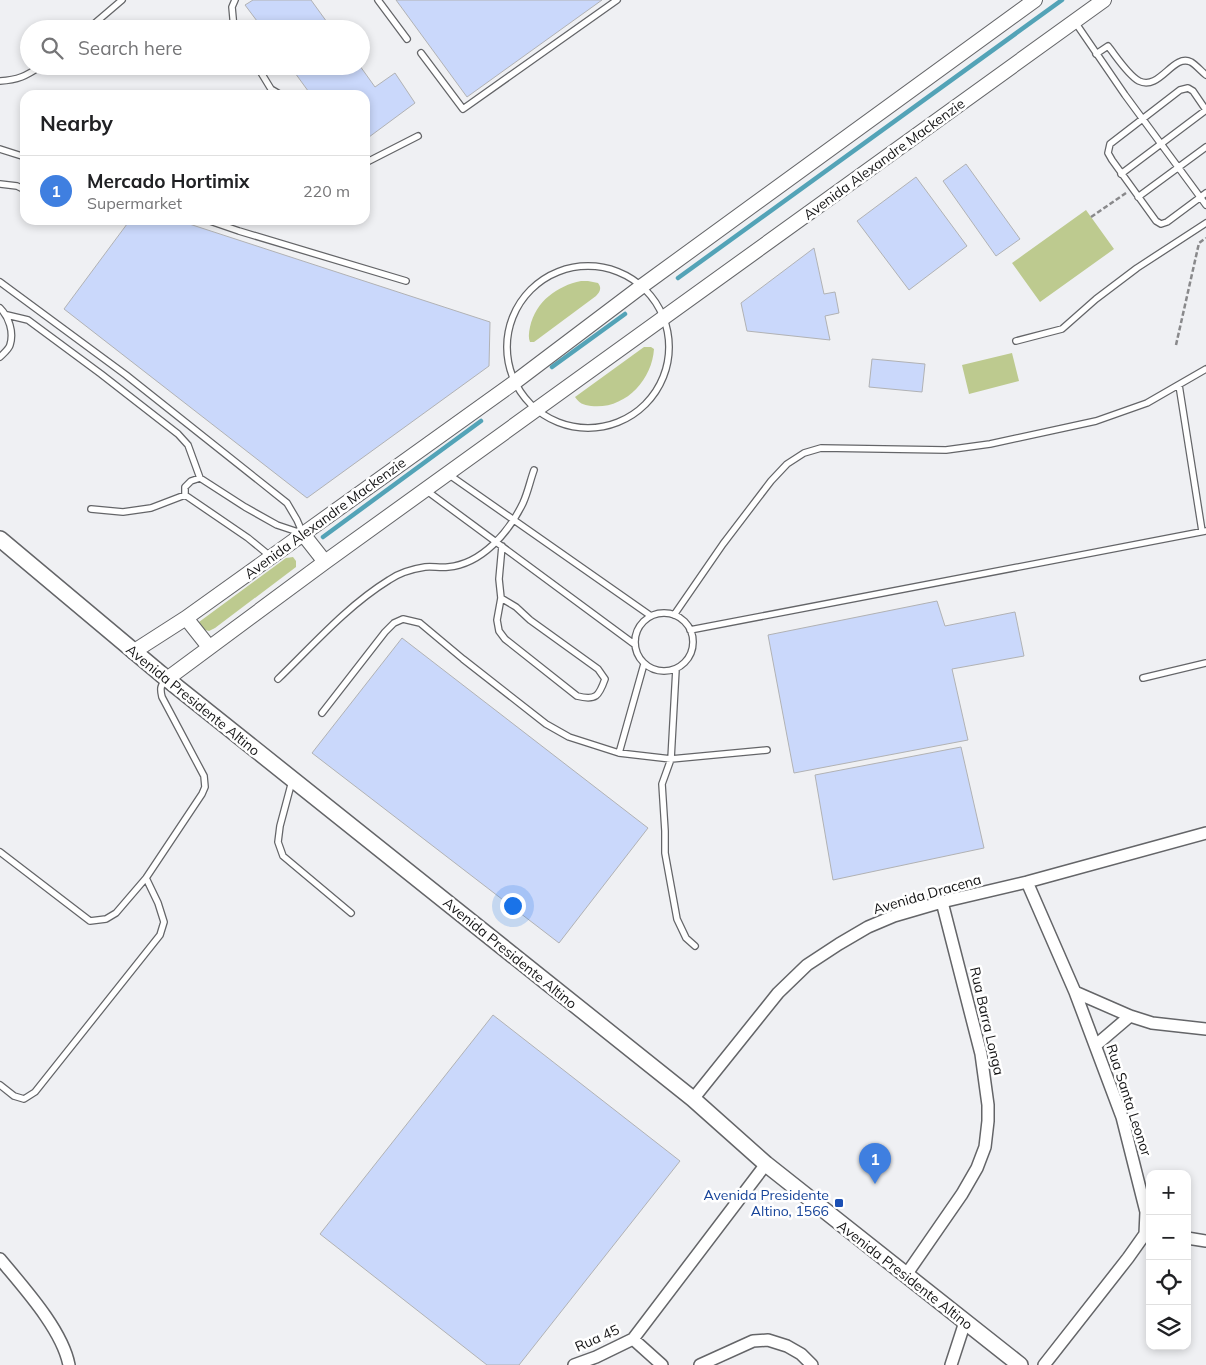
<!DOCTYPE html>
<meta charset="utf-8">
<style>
body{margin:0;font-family:Mulish,sans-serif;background:#f2f2f2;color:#202124}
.controls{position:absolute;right:15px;bottom:15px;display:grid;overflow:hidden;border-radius:10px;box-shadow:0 2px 8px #0003}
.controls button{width:45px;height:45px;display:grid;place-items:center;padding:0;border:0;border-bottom:1px solid #e0e0e0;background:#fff;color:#202124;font:25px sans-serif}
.you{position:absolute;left:512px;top:905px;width:18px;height:18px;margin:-12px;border:4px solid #fff;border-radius:50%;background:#1a73e8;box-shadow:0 0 0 8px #1a73e833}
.badge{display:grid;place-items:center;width:32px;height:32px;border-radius:50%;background:#506817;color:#fff;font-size:16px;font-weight:700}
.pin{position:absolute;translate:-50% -41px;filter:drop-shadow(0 1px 2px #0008)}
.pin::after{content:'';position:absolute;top:26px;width:18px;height:15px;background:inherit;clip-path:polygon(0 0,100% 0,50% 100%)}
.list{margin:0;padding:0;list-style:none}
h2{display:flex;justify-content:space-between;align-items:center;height:65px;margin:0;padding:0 20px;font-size:21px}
h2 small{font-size:16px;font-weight:400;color:#757577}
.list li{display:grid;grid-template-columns:32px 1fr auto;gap:15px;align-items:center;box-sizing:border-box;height:70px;padding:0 20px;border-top:1px solid #e0e0e0}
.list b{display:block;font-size:19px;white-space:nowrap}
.list p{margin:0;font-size:16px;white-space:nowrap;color:#757577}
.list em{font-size:16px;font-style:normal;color:#757577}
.icon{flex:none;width:28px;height:28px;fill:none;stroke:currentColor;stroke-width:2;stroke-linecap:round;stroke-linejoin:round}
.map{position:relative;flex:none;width:1206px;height:1365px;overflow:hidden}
.search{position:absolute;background:#fff;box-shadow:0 2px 8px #0003;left:20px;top:20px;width:350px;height:55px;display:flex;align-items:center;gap:12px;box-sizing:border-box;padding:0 18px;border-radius:28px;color:#757577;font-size:19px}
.panel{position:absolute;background:#fff;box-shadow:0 2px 8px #0003;left:20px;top:90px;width:350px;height:135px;border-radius:15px}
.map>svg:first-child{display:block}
</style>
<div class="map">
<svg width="1206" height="1365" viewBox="0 0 1206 1365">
<rect width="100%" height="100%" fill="#eff0f3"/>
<!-- green -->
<path fill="#bdca8f" d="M1086,210l28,39 -74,53 -28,-39z
M581,281h7l10,2c4,5 2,9 -2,13l-62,46h-4c-2,-5 -1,-10 0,-15 6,-26 27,-41 51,-46z
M644,347h7l3,2c-2,32 -30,61 -63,57 -8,-1 -12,-3 -16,-9z
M1012,353l7,28 -50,13 -7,-29z
M293,557l3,4v6l-81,61 -6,3 -11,-3 1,-6 87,-64z"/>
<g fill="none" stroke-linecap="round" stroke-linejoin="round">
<!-- stream -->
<path stroke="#53a3b7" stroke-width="4.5" d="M678,278l384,-278
M552,367l73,-53
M323,537l158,-116"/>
</g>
<!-- building -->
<path fill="#cad8fb" stroke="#b1b2b4" d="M253,0h58l21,29h-69l-18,-24z
M396,0h206l-135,97z
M290,66h70l15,21 20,-14 20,30 -50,37v-45h-54z
M966,164l54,75 -24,17 -53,-75z
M916,177l51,69 -58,44 -52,-69z
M130,220h47l313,102 -1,44 -182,132 -243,-189z
M814,248l10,46 11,-2 4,21 -14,3 5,24 -83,-9 -6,-28z
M872,359l53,5 -3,28 -53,-5z
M937,601l8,25 70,-14 9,44 -72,13 16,71 -174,33 -26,-138z
M402,638l246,190 -89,115 -247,-190z
M961,747l23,101 -151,32 -18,-105z
M493,1015l187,146 -161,204h-32l-167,-131z"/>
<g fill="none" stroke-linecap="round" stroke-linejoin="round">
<!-- service casing -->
<g stroke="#646568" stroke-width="8">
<path id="service" d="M378,0l29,39
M1075,22l50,73 81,110
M88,29l34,-29
M234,29l-2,-22 3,-7
M421,53l42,56 154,-109
M1096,54l12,-8c8,10 20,29 31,35 21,10 34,-28 52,-19 5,3 10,9 15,13
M257,66l14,23 10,6
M0,81c18,-1 26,-5 41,-15
M1206,110l-13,-19 -5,-3 -8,2 -70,54 -2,9 4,7 44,61 5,3 6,-2 39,-29
M0,149l25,8
M365,162l4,-1 49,-25
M1121,174l85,-64
M0,184l17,2 8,4
M1138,197l68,-50
M207,220l32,11 167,50
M507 347a81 81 0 1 1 162 0a81 81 0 1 1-162 0Z
M0,282l126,93 161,128 10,17 6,14
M0,308c9,9 14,24 10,37 -1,4 -7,9 -10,12
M7,315l21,5 73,54 77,60 10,11 12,33
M1016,341l46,-12 34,-30 41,-31 69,-45
M1179,385l23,146
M448,474l203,142
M427,491l207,153
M91,509l32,3 28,-4 34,-13
M270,556l-22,-18 -60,-41 -3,-2v-8l6,-6 9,-3 45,29 32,18 24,8
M501,598l15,9 14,13 68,49 7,10c-6,17 -9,22 -28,17l-72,-57 -6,-8 -2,-11 4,-22 -2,-19 3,-33
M635 642a29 29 0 1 1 58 0a29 29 0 1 1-58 0Z
M674,615l49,-71 48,-63 16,-17 17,-11 17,-5 125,2 44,-6 106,-23 51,-18 59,-34
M690,630l516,-99
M676,669l-5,90 -9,25 3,47v22l12,66 9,19 9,8
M1143,678l63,-15
M278,679c35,-34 69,-73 111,-99 10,-7 23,-11 36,-13 7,-1 15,1 23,0 34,-3 61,-35 75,-64 5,-11 7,-22 11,-33
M322,713l63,-81 9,-9 9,-4 17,4 43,36 83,65 23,13 50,16 52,6 96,-9
M619,753l25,-89
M292,781l-12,45 -2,16 5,14 68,57
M0,852l90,69 16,-2 10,-6 30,-35 56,-84 3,-7 -1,-11 -42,-79c-2,-8 -2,-12 5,-18
M0,1085l14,11 10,3 11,-7 125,-157 4,-13 -6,-19 -12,-25"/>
</g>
<!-- minor casing -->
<g stroke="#646568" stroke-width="14">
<path id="minor" d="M1027,882l48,110 47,125 24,95 -1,22 -17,24 -84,107
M1075,992l55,24 22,7 54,6
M1096,1045l34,-29
M693,1099l85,-106 29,-28 32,-21 29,-17 26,-11 48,-14 85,-20 179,-49
M1187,1238l19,3
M0,1259c23,28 62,70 69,106
M906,1275l56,-81 15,-26 8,-21 3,-26v-16l-7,-51 -39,-152
M574,1365l22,-8 37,-18
M662,1365l-29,-26 133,-175
M700,1365l53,-24 15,-1 19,6 14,8 11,11
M951,1365l14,-43"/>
</g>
<!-- tertiary casing -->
<g stroke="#646568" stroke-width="16">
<path id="tertiary" d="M303,534l22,28
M186,618l23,29
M133,652l53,-34 329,-236 127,-96 393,-286
M167,679l158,-117 779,-562"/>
</g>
<!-- secondary casing -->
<g stroke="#646568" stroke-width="18">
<path id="secondary" d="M0,539l167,140 526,420 73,65 254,201"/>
</g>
<!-- path -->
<path stroke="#89898b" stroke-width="2.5" stroke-dasharray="5 2.5" stroke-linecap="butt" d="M1091,217l35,-24
M1176,345l23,-102 7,-5"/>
<!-- service -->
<use href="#service" stroke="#fff" stroke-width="5.5"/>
<!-- minor -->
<use href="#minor" stroke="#fff" stroke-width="11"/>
<!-- tertiary -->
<use href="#tertiary" stroke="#fff" stroke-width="14"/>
<!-- secondary -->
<use href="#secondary" stroke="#fff" stroke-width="15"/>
</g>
<!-- markers -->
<rect fill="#1a4fb4" stroke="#fff" stroke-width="2" x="834" y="1198" width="10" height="10" rx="2.5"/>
<g text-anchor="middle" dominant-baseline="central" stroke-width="5" stroke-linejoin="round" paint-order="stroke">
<!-- street labels -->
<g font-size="14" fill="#141415" stroke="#fff">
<text transform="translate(884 159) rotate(-36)">Avenida Alexandre Mackenzie</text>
<text transform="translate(325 518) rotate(-36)">Avenida Alexandre Mackenzie</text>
<text transform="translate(193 700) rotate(39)">Avenida Presidente Altino</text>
<text transform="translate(927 894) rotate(-16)">Avenida Dracena</text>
<text transform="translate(510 953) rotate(39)">Avenida Presidente Altino</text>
<text transform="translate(987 1021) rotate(77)">Rua Barra Longa</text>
<text transform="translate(1129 1100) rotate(72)">Rua Santa Leonor</text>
<text transform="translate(905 1275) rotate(38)">Avenida Presidente Altino</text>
<text transform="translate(597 1338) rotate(-24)">Rua 45</text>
</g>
<!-- transit labels -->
<g font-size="14" fill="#164399" stroke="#fff" text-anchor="end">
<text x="829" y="1195">Avenida Presidente<tspan x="829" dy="16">Altino, 1566</tspan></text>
</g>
</g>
</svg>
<div class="controls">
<button>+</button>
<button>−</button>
<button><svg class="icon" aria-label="locate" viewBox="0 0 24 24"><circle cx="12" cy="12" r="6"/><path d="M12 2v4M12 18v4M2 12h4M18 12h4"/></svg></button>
<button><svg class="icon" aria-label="layers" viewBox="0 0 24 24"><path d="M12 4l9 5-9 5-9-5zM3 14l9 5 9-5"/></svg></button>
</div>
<div class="you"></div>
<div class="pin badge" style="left:875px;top:1184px;background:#3f7fe0">1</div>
<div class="search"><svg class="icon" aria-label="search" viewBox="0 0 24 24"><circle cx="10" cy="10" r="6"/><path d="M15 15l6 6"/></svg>Search here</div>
<section class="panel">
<h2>Nearby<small></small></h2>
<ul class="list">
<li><span class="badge" style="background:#3f7fe0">1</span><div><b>Mercado Hortimix</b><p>Supermarket</p></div><em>220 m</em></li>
</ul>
</section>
</div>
